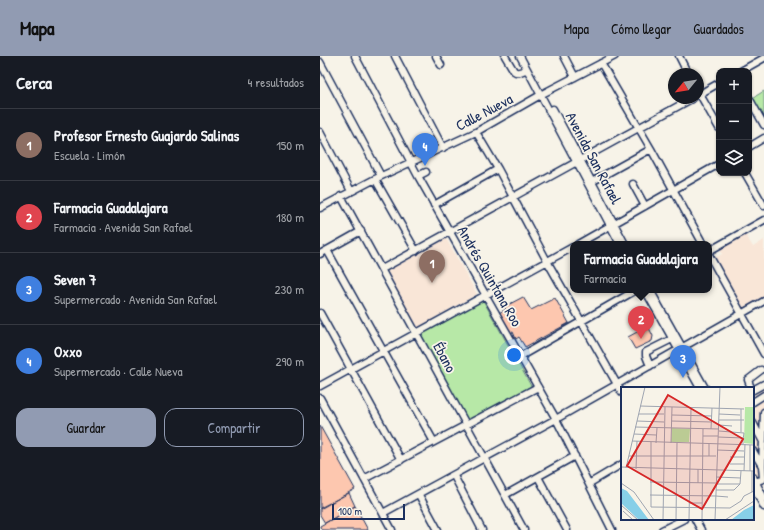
<!DOCTYPE html>
<html lang="es">
<meta charset="utf-8">
<style>
body{margin:0;font-family:"Patrick Hand",sans-serif;background:#242831;color:#f1f3f6}
.controls{position:absolute;right:12px;top:12px;display:grid;overflow:hidden;border-radius:8px;box-shadow:0 1px 3px #0004}
.controls button{width:36px;height:36px;display:grid;place-items:center;padding:0;border:0;border-bottom:1px solid #363941;background:#171b24;color:#f1f3f6;font:20px sans-serif}
.compass{position:absolute;left:348px;top:12px;width:36px;height:36px;border-radius:50%;background:#171b24;box-shadow:0 1px 3px #0004;rotate:240deg}
.scale{position:absolute;left:12px;bottom:10px;width:73px;box-sizing:border-box;padding-left:4px;border:2px solid #1b2f5e;border-top:0;font-size:11px;line-height:14px;white-space:nowrap;color:#1b2f5e;-webkit-text-stroke:3px #f7f3e8;paint-order:stroke}
.you{position:absolute;left:194px;top:299px;width:14px;height:14px;margin:-10px;border:3px solid #fff;border-radius:50%;background:#1a73e8;box-shadow:0 0 0 6px #1a73e833}
.badge{display:grid;place-items:center;width:26px;height:26px;border-radius:50%;background:#919bb2;color:#fff;font-size:13px;font-weight:700}
.pin{position:absolute;translate:-50% -33px;filter:drop-shadow(0 1px 2px #0008)}
.pin::after{content:'';position:absolute;top:21px;width:14px;height:12px;background:inherit;clip-path:polygon(0 0,100% 0,50% 100%)}
.popup{position:absolute;left:250px;top:185px;width:142px;height:52px;box-sizing:border-box;display:grid;place-content:center;border-radius:8px;background:#171b24;filter:drop-shadow(0 1px 3px #0005);font-size:13px;white-space:nowrap;color:#9ea1a6}
.popup b{font-size:15px;color:#f1f3f6}
.popup::after{content:'';position:absolute;left:50%;top:100%;margin-left:-8px;border:8px solid transparent;border-top-color:#171b24}
.list{margin:0;padding:0;list-style:none}
h2{display:flex;justify-content:space-between;align-items:center;height:52px;margin:0;padding:0 16px;font-size:17px}
h2 small{font-size:13px;font-weight:400;color:#9ea1a6}
.list li{display:grid;grid-template-columns:26px 1fr auto;gap:12px;align-items:center;box-sizing:border-box;height:72px;padding:0 16px;border-top:1px solid #363941}
.list b{display:block;font-size:15px;white-space:nowrap}
.list p{margin:0;font-size:13px;white-space:nowrap;color:#9ea1a6}
.list em{font-size:13px;font-style:normal;color:#9ea1a6}
.actions{display:flex;gap:8px;padding:12px 16px}
.actions a{flex:1;padding:9px 0;border:1px solid #919bb2;border-radius:12px;text-align:center;font-size:14px;color:#919bb2}
.actions .main{background:#919bb2;color:#111}
.icon{flex:none;width:22px;height:22px;fill:none;stroke:currentColor;stroke-width:2;stroke-linecap:round;stroke-linejoin:round}
.map{position:relative;flex:none;width:444px;height:474px;overflow:hidden}
header{display:flex;align-items:center;gap:24px;box-sizing:border-box;height:56px;padding:0 20px;background:#919bb2;color:#111}
header strong{font-size:19px}
nav{display:flex;gap:22px;margin-inline-start:auto;font-size:14px}
main{display:flex}
aside{flex:1;background:#171b24}
.map>svg:first-child{display:block}
</style>
<header>
<strong>Mapa</strong>
<nav><a>Mapa</a><a>Cómo llegar</a><a>Guardados</a></nav>
</header>
<main>
<aside>
<h2>Cerca<small>4 resultados</small></h2>
<ul class="list">
<li><span class="badge" style="background:#8d6e63">1</span><div><b>Profesor Ernesto Guajardo Salinas</b><p>Escuela · Limón</p></div><em>150 m</em></li>
<li><span class="badge" style="background:#e0444e">2</span><div><b>Farmacia Guadalajara</b><p>Farmacia · Avenida San Rafael</p></div><em>180 m</em></li>
<li><span class="badge" style="background:#3f7fe0">3</span><div><b>Seven 7</b><p>Supermercado · Avenida San Rafael</p></div><em>230 m</em></li>
<li><span class="badge" style="background:#3f7fe0">4</span><div><b>Oxxo</b><p>Supermercado · Calle Nueva</p></div><em>290 m</em></li>
</ul>
<div class="actions"><a class="main">Guardar</a><a>Compartir</a></div>
</aside>
<div class="map">
<svg width="444" height="474" viewBox="0 0 444 474">
<rect width="100%" height="100%" fill="#f7f3e8"/>
<filter id="ink" filterUnits="userSpaceOnUse"><feTurbulence type="fractalNoise" baseFrequency=".025" numOctaves="2"/><feDisplacementMap in="SourceGraphic" scale="8" xChannelSelector="R" yChannelSelector="G"/><feConvolveMatrix kernelMatrix="1 2 1 2 8 2 1 2 1" color-interpolation-filters="sRGB"/></filter>
<g filter="url(#ink)">
<!-- built -->
<path fill="#f9e6d7" d="M425,178l8,13 11,-7v57l-23,13 -28,-51 9,-5 -2,-5z
M125,183l2,1 30,54 -58,33 -3,-1 -29,-54v-1z
M444,333v102l-11,-19v-77z"/>
<!-- green -->
<path fill="#b7e8a7" stroke="#698c82" d="M444,35v32l-13,-24z
M162,244l2,2 47,84 -64,35 -47,-84v-3z"/>
<!-- building -->
<path fill="#fdc7af" stroke="#1b2f5e" d="M203,241l8,13 24,-12 14,25 -44,24 -6,-10 -3,2 -3,-7 -3,1 -11,-20 7,-4 -2,-2z
M328,270l5,10 -1,5 -17,8 -7,-12z
M0,370l35,63 -35,20z
M29,437l6,13 -30,17 -5,-8v-7z
M35,450l13,24h-46l-2,-3v-1z"/>
<g fill="none" stroke-linecap="round" stroke-linejoin="round">
<!-- minor casing -->
<g stroke="#1b2f5e" stroke-width="9">
<path id="minor" d="M35,0l63,120 138,243 56,111
M75,0l48,92
M116,0l5,9
M185,0l9,15c4,3 9,0 13,-2
M200,0l100,188
M244,0l11,21
M359,0l9,18
M0,6l61,114
M281,7l50,86 52,95
M421,15l23,-13
M378,35l21,37
M378,39l21,-12
M429,42l15,27
M233,53l72,135
M0,76l31,59
M156,76l22,37 49,92 75,132
M429,91l15,-9
M425,117l19,33
M98,120l8,-4
M55,123l41,72
M268,128l63,-35
M313,128l12,22
M21,140l183,334
M114,149l64,-36
M0,152l55,-29 101,-47 68,-39 71,-37
M258,188l141,-80
M7,194l107,192
M389,195l55,-31
M0,198l41,-23
M389,199l55,99
M62,213l311,-171
M325,234l55,98
M330,234l55,98
M0,257l81,147
M201,300l115,-66
M330,310l-4,-10v-4l30,-15
M0,330l253,-139
M431,332l-3,-8 13,-10
M433,334l11,-6
M0,342l72,132
M433,346l11,-7
M433,367l9,17
M433,395l9,15
M134,420l28,54
M218,421l29,53
M433,421l11,21
M44,423l174,-92
M270,427l32,-19
M433,427l10,-4 -1,-13 2,-54
M433,430l11,21
M99,439l19,35
M185,439l70,-39
M63,457l173,-94 208,-118
M375,463l6,11
M342,474l22,-11"/>
</g>
<!-- minor -->
<use href="#minor" stroke="#f7f3e8" stroke-width="6"/>
</g>
</g>
<g text-anchor="middle" dominant-baseline="central" stroke-width="3.5" stroke-linejoin="round" paint-order="stroke">
<!-- street labels -->
<g font-size="15" fill="#1b2f5e" stroke="#f7f3e8">
<text transform="translate(164 56) rotate(-28)">Calle Nueva</text>
<text transform="translate(274 102) rotate(62)">Avenida San Rafael</text>
<text transform="translate(170 220) rotate(60)">Andrés Quintana Roo</text>
<text transform="translate(125 301) rotate(62)">Ébano</text>
</g>
</g>
<!-- overview -->
<g transform="translate(301 331)">
<rect width="133" height="133" fill="#f7f3e8"/>
<path d="M124,20h9v37l-10,-1zM51,41l18,1 -1,13h-18z" fill="#b7e8a7"/>
<path d="M0,101l6,3 22,29h-10l-18,-17zM133,118l-1,15h-22l13,-10z" fill="#87cfe8"/>
<path fill="none" stroke="#9fa5b1" stroke-width="1" d="M19,19l104,3M18,27h25M98,27l21,1M51,28l40,1M98,33h25M16,34l27,1M50,34l41,1M98,38l13,1M14,40l84,2M90,42l1,-21M98,44l25,2 -1,7M120,45v-23M13,47l22,1M82,49h15M97,50l25,1v6M11,54l122,4M30,55v65l79,1 11,-7 3,-5 10,-5M35,56l1,-15M50,56l1,-36M96,63l27,1M8,69h87M88,69v-13M109,70h14M109,77h14M0,80l133,4M5,81l19,-81M15,82l1,-28M123,84l1,-27M129,84v-26M131,84v21M95,90l25,1M29,95l66,1M0,96l13,9 20,28M77,96v-14M95,97h24M119,97l1,-13M95,103h18l6,-6M29,108l66,1M95,109l12,1M68,116h13M0,118l17,15M2,124l10,9M42,133l2,-113M55,133l1,-77M68,133l2,-112M81,133l1,-91M94,133l5,-133M104,133l29,-19"/>
<path fill="#d62828" fill-opacity="0.15" stroke="#d62828" stroke-width="2" d="M47,8l75,44 -41,70 -75,-43z"/>
<rect width="133" height="133" fill="none" stroke="#1b2f5e" stroke-width="2"/>
</g>
</svg>
<div class="controls">
<button>+</button>
<button>−</button>
<button><svg class="icon" aria-label="layers" viewBox="0 0 24 24"><path d="M12 4l9 5-9 5-9-5zM3 14l9 5 9-5"/></svg></button>
</div>
<svg class="compass" viewBox="-18 -18 36 36"><path d="M0-13l5 13h-10z" fill="#e53935"/><path d="M0 13l5-13h-10z" fill="#9ea1a6"/></svg>
<div class="scale">100 m</div>
<div class="you"></div>
<div class="pin badge" style="left:112px;top:227px;background:#8d6e63">1</div>
<div class="pin badge" style="left:321px;top:283px;background:#e0444e">2</div>
<div class="popup"><b>Farmacia Guadalajara</b>Farmacia</div>
<div class="pin badge" style="left:363px;top:322px;background:#3f7fe0">3</div>
<div class="pin badge" style="left:105px;top:110px;background:#3f7fe0">4</div>
</div>
</main>
